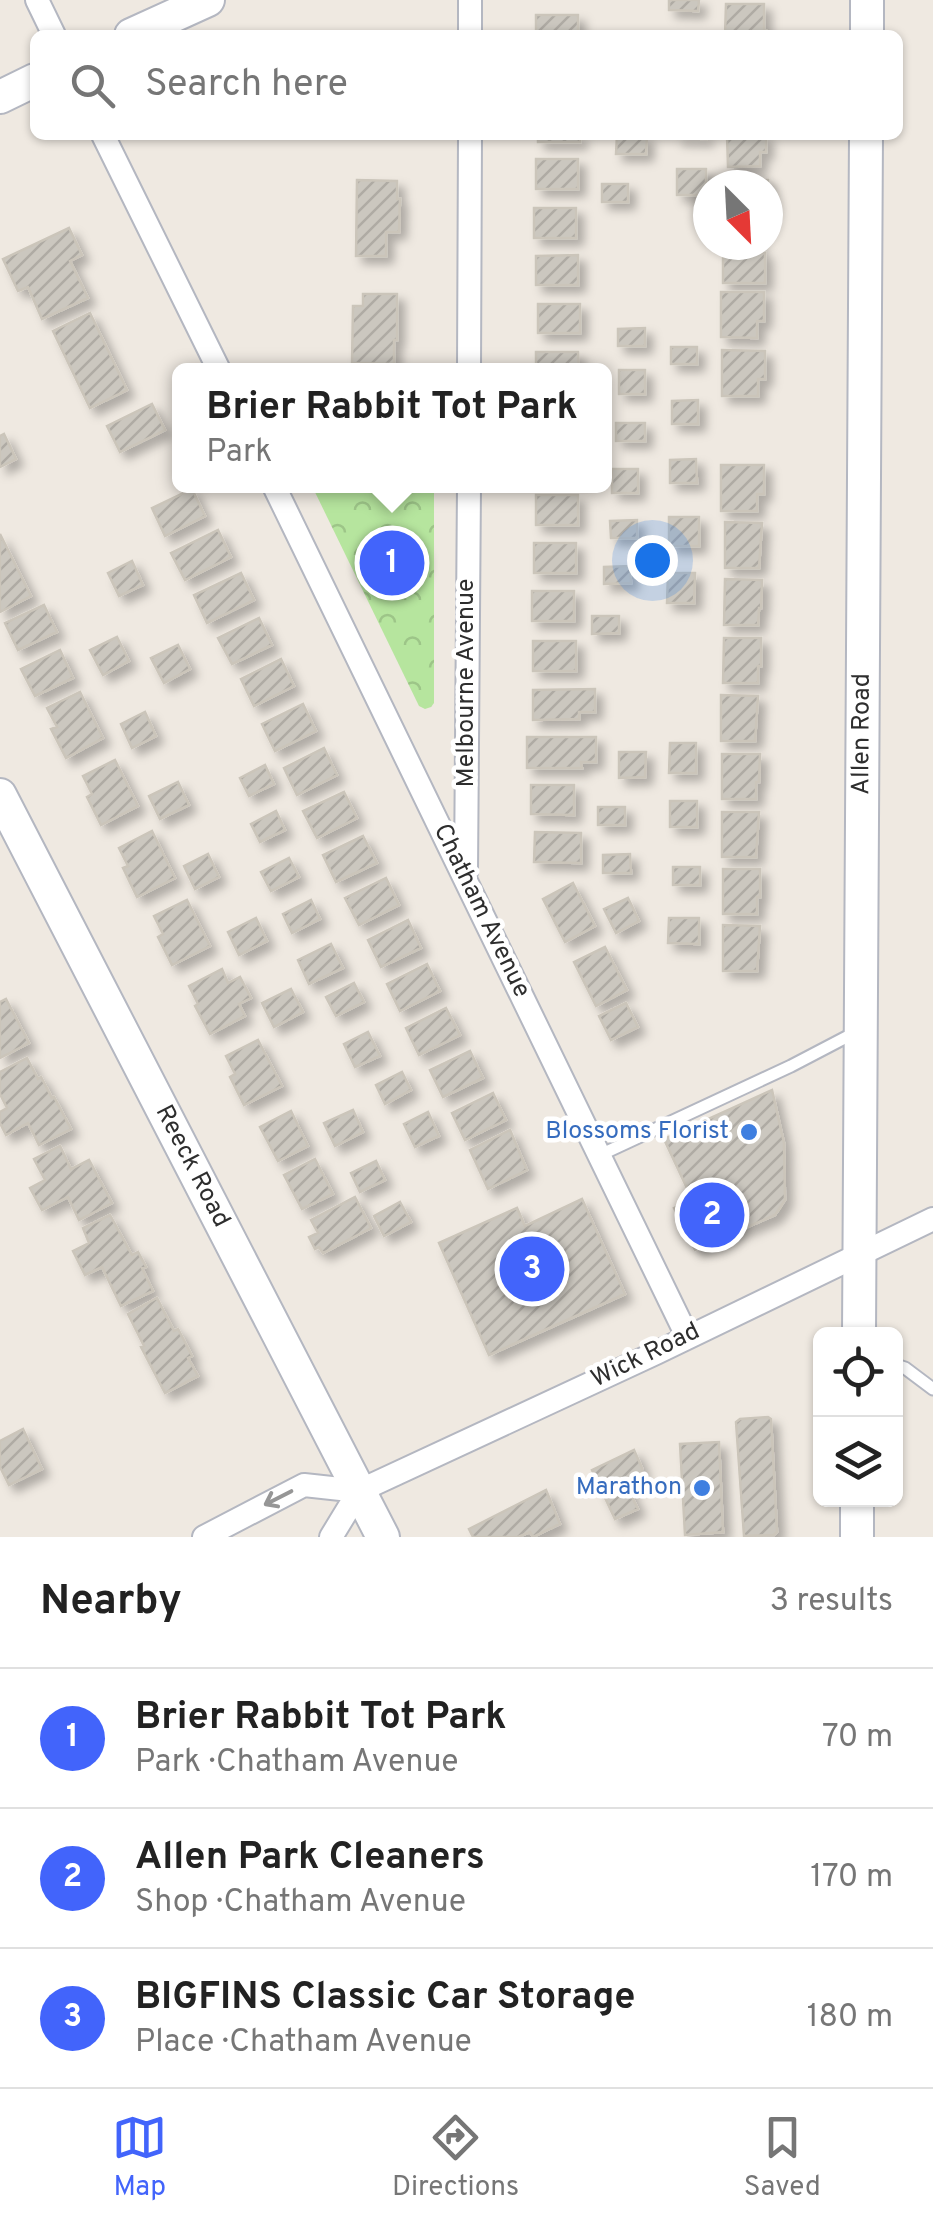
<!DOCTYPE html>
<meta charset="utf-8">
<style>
body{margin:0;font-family:Overpass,sans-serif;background:#f6f6f6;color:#222}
.controls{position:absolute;right:30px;bottom:30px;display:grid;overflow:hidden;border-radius:15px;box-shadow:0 2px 8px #0004}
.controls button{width:90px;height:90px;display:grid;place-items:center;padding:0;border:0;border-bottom:2px solid #e0e0e0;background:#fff;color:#222;font:50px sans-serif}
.compass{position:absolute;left:693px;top:170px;width:90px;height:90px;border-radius:50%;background:#fff;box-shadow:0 2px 8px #0004;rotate:156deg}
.you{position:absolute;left:652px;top:560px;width:35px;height:35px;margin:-25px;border:8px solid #fff;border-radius:50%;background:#1a73e8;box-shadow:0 0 0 15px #1a73e833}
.badge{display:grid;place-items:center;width:65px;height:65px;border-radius:50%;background:#4264fb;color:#fff;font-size:32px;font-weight:700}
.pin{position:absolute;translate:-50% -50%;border:5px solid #fff;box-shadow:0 2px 10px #0006}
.popup{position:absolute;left:172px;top:363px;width:440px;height:130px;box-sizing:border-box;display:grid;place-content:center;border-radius:15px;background:#fff;filter:drop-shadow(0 2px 8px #0005);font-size:32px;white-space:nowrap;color:#767676}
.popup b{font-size:38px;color:#222}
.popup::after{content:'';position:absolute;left:50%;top:100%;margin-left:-20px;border:20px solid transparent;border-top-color:#fff}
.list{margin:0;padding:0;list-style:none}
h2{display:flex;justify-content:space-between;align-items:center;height:130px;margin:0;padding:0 40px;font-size:42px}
h2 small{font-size:32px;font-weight:400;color:#767676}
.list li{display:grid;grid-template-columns:65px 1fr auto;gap:30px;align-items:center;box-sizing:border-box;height:140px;padding:0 40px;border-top:2px solid #e0e0e0}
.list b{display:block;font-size:38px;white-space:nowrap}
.list p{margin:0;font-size:32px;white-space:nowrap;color:#767676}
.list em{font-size:32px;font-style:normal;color:#767676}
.icon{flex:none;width:55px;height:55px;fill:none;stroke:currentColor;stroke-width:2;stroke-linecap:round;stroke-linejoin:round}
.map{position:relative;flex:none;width:933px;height:1537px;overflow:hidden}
.search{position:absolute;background:#fff;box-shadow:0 2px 8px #0004;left:30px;right:30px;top:30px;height:110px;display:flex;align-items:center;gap:25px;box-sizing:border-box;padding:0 35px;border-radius:15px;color:#767676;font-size:38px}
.sheet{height:550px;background:#fff}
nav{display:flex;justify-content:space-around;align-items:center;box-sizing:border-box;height:140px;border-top:2px solid #e0e0e0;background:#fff;font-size:28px;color:#767676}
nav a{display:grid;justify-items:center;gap:5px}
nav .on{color:#4264fb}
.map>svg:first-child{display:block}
</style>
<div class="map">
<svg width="933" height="1537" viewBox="0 0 933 1537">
<defs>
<pattern id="forest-crowns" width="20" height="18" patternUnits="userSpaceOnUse" patternTransform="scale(2.5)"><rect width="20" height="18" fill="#b6e59e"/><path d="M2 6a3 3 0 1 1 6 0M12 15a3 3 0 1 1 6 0" fill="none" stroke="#9dc588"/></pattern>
<pattern id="building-hatch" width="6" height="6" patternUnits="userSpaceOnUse" patternTransform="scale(2.5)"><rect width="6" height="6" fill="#cbc7bf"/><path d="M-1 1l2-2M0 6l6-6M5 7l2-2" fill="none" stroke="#afaba4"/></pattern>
<filter id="shadow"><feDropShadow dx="7" dy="7" stdDeviation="5" flood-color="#0004"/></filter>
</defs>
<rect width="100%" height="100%" fill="#efe9e1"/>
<!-- forest -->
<path fill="url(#forest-crowns)" d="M312,486h122v217l-3,4 -6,2 -6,-3z"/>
<!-- building -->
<path fill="url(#building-hatch)" stroke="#cbc5ba" stroke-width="2.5" filter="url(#shadow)" d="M669,0h30l-1,11 -29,-1z
M726,4h38v27h2v4h-41z
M536,15h42v20h-42z
M538,135h42v7h-42z
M617,135l30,1 -1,18h-30z
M676,135h30v4l-30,-1z
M727,135h39v17h-6v14l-32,1z
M536,159h42v30h-42z
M677,169h29v26h-29z
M725,179l43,1v28v-23h-43z
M357,180l40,1v18h3l-1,33h-13v24h-30z
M602,184h26v18h-26z
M534,208h42v30h-42z
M69,228l13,27 -12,6 18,37 -46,21 -14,-32 -10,4 -15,-32z
M723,245h37v8h5v30h-42z
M578,255v30h-42v-29z
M721,292h43v29h-7v17l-36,-1z
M363,294h34v46h-3v24l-42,-1 1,-57h10z
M538,304h42v29h-42z
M90,313l37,77 -37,18 -37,-77z
M645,328v18h-27v-17z
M671,347h26v17h-26z
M722,350l43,1v28h-7v17h-36z
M536,352h42l1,18h-43z
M619,370h26v24h-26z
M698,400v24h-26v-23z
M152,404l13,26 -45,22 -13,-26z
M616,423h29v18h-29z
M4,434l12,25 -16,8v-31z
M696,459l1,24h-27v-23z
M721,465h43v29h-7v17h-36z
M612,469h26v24h-26z
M192,489l13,27 -40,20 -13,-28z
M536,495h42v30h-42z
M669,517h30v29h-30z
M637,520v18h-26l-1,-17z
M725,522l37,1 -3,45h-34z
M218,530l13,27 -46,23 -14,-27z
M0,534l31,62 -31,16z
M534,543h42v30h-42z
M132,561l11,24 -24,11 -11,-23z
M630,566l1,17 -27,1v-17z
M241,573l13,27 -47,23 -13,-28z
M668,573h27l-1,30h-27z
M725,579l37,1 -1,28h-2l-1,17h-34z
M532,591h42v30h-42z
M44,605l13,27 -39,18 -13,-27z
M592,616h27v17l-27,1z
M259,618l13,27 -40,19 -14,-26z
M117,637l12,24 -26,14 -13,-25z
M724,638h37v28h-3v17h-35z
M533,641h43v30h-43z
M178,645l12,24 -26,14 -13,-25z
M60,650l13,28 -38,18 -14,-27z
M281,659l13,27 -40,20 -13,-27z
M595,689v23h-16v7l-46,1v-30z
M80,692l23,46 -37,20 -15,-29 6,-2 -10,-19z
M721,695l37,1 -3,45h-34z
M303,704l13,27 -41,20 -13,-27z
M145,712l11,24 -24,12 -11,-24z
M527,737h69v25h-15l1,6h-55z
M670,743h26v30h-27z
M324,748l13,27 -40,20 -13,-27z
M619,752h27l-1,25 -26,1z
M722,754h38l-1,28h-3v17h-34z
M115,760l23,46 -37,19 -14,-28 5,-3 -9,-18z
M265,765l9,19 -25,12 -9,-18z
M178,782l11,23 -29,14 -11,-23z
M531,785h43v30l-43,-1z
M344,792l13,26 -40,20 -14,-27z
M670,801h27v26h-27z
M598,807h27v18h-27z
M276,811l9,19 -25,12 -9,-18z
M722,812h37l-3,45h-34z
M152,831l23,47 -38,19 -14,-29 5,-2 -9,-18z
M535,832l46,1v30l-47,-1z
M363,836l14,27 -41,19 -13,-27z
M208,854l11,23 -24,12 -11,-23z
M630,854l1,19h-28v-18z
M289,858l10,19 -28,14 -10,-19z
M673,867h27v18h-27z
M723,869h37v28h-3v17h-34z
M386,878l13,27 -40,20 -14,-27z
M573,883l22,43 -30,16 -22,-43z
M628,898l11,23 -23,12 -12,-24z
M187,900l23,46 -38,19 -14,-28 5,-3 -9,-18z
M311,900l9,19 -28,14 -9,-19z
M256,918l11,23 -28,14 -11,-23z
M669,918h30v26l-31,-1z
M408,920l13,28 -40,19 -13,-27z
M723,925l37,1 -3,45h-34z
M331,944l12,24 -34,16 -11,-24z
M605,947l22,43 -31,16 -22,-44z
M427,964l13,27 -40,20 -13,-27z
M222,969l6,14 12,-6 11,21 -12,6 6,12 -35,18 -15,-28 3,-2 -9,-18z
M354,983l10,19 -28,14 -10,-19z
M291,989l12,23 -29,15 -12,-24z
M6,999l23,44 -29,15v-56z
M626,1003l12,24 -27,13 -12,-24z
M446,1008l14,27 -41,20 -13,-27z
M368,1032l12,24 -25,11 -11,-23z
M258,1040l24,46 -38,19 -14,-28 5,-3 -9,-18z
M470,1051l13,27 -40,19 -13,-27z
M27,1058l11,21 3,-2 11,21 2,-1 17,32 -32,16 -11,-22 -22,12 -6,-12v-11l7,-4 -7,-14v-22z
M402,1072l9,18 -26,14 -9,-19z
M772,1090l12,53 1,57 -10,15 -80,35 -21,-42 18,-9 -28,-60z
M493,1093l13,27 -41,20 -13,-27z
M353,1110l10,22 -28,14 -11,-23z
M291,1111l17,35 -30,15 -18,-34z
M428,1112l11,24 -24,11 -11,-23z
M510,1130l17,40 -39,19 -18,-39z
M60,1146l11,23 18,-9 23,43 -33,17 -11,-23 -26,13 -12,-22 15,-8 -11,-21z
M315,1159l18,35 -31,15 -18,-34z
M376,1161l9,19 -25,12 -9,-19z
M355,1197l16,31 -48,25 -4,-6 -4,2 -6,-12 9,-4 -7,-13z
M582,1199l43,95 -136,61 -50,-112 78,-35 8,18z
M400,1202l11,20 -27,14 -10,-20z
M110,1215l22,40 6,-3 8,15 -4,1 11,23 -32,15 -19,-39 -17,8 -12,-24 16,-8 -6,-15z
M157,1298l17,33 4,-2 14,27 -4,2 10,18 -33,17 -24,-46 3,-1 -16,-32z
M768,1417l3,2 6,113 -3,3 -30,1 -8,-114 4,-3z
M23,1429l19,40 -33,16 -9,-18v-26z
M719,1442l4,90 -38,3 -5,-91z
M634,1450l8,18 -1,12 -14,7 11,22 -23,10 -23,-49z
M546,1490l14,34 -27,13 -3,-5 -12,5h-45l-4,-8z"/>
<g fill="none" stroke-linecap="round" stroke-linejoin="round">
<!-- lane casing -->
<g stroke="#b4b7c1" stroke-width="15">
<path id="lane" d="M600,1155l191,-89 67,-35
M896,1365l9,3 28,21"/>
</g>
<!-- street casing -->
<g stroke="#b4b7c1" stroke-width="26">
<path id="street" d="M37,0l17,35
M470,0v35
M103,135l116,235
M469,370l1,-235
M274,486l413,850
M466,872l3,-386
M204,1537l100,-52 55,6 297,-138 277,-134
M331,1537l28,-46"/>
</g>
<!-- secondary casing -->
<g stroke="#b4b7c1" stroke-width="36">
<g id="secondary">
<path d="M131,35l77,-35"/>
<path d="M867,35v-35"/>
<path d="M0,97l35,-17"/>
<path id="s1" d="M0,795l383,742"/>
<path id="s2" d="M859,1334l7,-1199"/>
<path d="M857,1537v-37"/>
</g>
</g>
<!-- lane -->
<use href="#lane" stroke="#fff" stroke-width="11"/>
<!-- street -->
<use href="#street" stroke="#fff" stroke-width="22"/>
<!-- secondary -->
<use href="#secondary" stroke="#fff" stroke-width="32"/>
</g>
<!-- one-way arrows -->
<defs><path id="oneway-shaft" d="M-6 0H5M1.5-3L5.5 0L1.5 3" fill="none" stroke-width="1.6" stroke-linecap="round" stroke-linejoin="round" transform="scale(2.5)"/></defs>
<use stroke="#969696" href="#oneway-shaft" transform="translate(278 1498) rotate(153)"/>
<!-- markers -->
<g fill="#3f7fe0" stroke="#fff" stroke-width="4">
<circle cx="749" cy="1132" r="10"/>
<circle cx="702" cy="1488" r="10"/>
</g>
<g text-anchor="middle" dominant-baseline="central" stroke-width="9" stroke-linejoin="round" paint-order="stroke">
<!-- street labels -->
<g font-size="25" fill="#2e2e2e" stroke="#fff">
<text transform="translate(467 683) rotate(-90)">Melbourne Avenue</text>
<text stroke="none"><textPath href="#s2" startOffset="600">Allen Road</textPath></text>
<text transform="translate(481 911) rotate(64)">Chatham Avenue</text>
<text stroke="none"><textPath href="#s1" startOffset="418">Reeck Road</textPath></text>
<text transform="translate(646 1356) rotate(-26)">Wick Road</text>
</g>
<!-- shop labels -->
<g font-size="25" fill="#366cbe" stroke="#fff" text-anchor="end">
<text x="729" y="1132">Blossoms Florist</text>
<text x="682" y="1488">Marathon</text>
</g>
</g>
</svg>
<div class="controls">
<button><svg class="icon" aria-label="locate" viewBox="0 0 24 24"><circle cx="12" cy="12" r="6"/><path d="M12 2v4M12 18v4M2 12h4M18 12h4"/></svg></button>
<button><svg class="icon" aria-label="layers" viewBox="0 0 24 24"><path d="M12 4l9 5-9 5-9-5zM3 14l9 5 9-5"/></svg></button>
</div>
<svg class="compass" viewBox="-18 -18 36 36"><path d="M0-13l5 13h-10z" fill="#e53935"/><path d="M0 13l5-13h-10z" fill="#767676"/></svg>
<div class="you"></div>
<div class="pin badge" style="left:392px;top:563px">1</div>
<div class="popup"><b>Brier Rabbit Tot Park</b>Park</div>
<div class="pin badge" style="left:712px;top:1215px">2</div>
<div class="pin badge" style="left:532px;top:1269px">3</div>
<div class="search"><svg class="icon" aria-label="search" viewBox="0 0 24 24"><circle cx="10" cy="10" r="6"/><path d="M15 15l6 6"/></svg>Search here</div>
</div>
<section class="sheet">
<h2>Nearby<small>3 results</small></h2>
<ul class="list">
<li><span class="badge">1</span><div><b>Brier Rabbit Tot Park</b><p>Park · Chatham Avenue</p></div><em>70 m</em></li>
<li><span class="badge">2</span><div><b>Allen Park Cleaners</b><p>Shop · Chatham Avenue</p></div><em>170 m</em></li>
<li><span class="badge">3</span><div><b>BIGFINS Classic Car Storage</b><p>Place · Chatham Avenue</p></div><em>180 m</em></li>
</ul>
</section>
<nav>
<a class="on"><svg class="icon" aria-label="map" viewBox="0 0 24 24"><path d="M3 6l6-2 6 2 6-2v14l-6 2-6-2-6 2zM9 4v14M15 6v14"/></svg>Map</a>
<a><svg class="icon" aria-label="directions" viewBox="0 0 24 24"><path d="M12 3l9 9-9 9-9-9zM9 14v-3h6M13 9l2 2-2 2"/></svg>Directions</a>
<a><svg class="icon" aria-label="saved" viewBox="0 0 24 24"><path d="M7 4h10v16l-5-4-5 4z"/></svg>Saved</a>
</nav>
